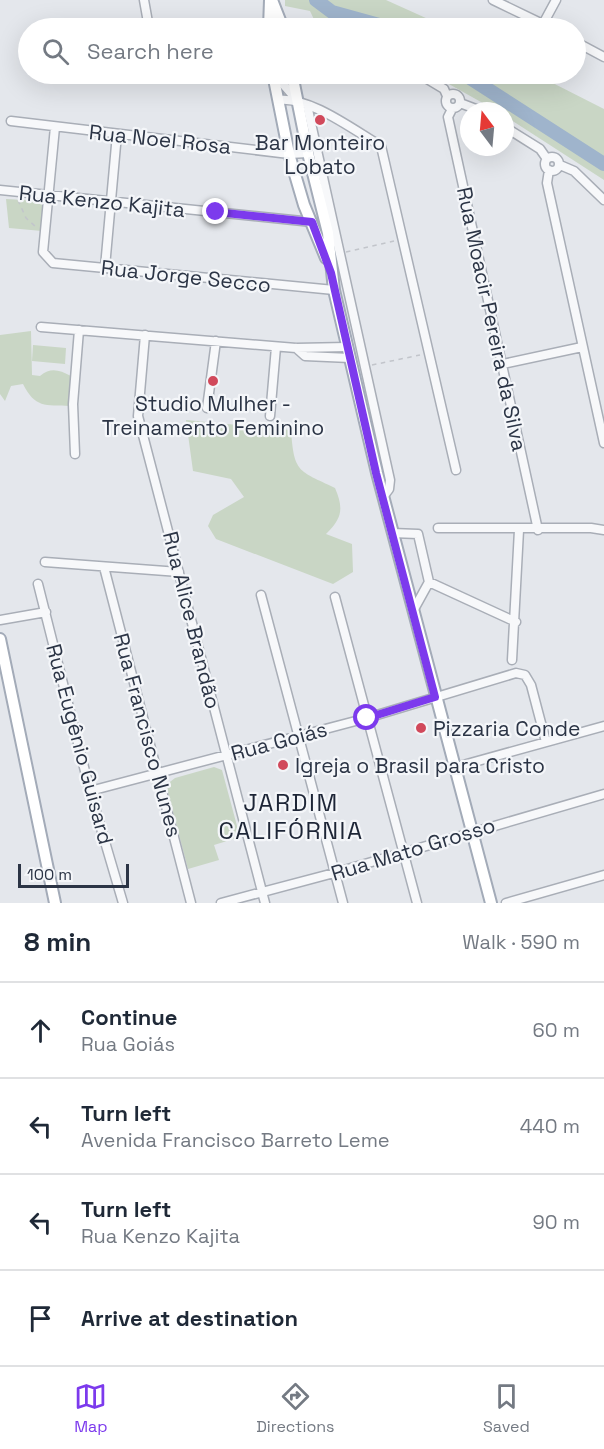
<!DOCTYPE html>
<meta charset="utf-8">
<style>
body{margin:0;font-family:"Space Grotesk",sans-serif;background:#f6f6f7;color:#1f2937}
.compass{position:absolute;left:460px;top:102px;width:54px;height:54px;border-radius:50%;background:#fff;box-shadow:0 6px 24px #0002;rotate:344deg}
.scale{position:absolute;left:18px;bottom:15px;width:111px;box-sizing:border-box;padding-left:6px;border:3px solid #2b3445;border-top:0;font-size:16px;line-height:21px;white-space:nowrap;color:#2b3445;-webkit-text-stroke:4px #f4f6f9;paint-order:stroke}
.stop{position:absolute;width:18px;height:18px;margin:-14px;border:4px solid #7c3aed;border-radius:50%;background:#fff}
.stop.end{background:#7c3aed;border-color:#fff;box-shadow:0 2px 6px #0008}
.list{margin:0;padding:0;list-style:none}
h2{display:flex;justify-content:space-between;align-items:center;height:78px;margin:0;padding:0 24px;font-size:26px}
h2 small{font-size:20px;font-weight:400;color:#747a83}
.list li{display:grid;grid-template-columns:39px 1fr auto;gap:18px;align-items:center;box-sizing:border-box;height:96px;padding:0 24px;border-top:2px solid #e0e1e3}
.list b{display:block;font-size:22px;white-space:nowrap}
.list p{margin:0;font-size:20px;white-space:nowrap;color:#747a83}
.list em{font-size:20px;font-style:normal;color:#747a83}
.icon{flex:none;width:33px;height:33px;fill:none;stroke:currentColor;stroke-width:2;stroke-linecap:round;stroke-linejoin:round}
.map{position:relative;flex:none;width:604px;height:903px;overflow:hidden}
.search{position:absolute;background:#fff;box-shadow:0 6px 24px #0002;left:18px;right:18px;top:18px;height:66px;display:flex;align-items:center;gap:15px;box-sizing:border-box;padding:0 21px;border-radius:33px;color:#747a83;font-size:22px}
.sheet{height:462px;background:#fff}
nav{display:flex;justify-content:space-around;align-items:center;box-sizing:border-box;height:84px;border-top:2px solid #e0e1e3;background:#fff;font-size:16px;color:#747a83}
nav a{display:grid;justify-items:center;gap:3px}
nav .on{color:#7c3aed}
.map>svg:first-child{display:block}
</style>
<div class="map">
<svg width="604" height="903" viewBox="0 0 604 903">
<rect width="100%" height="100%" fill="#e4e7ec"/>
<!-- green -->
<path fill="#c9d6c5" d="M285,0h101l62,28h-130l-8,-17 -25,-5z
M431,74h104l69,35v71l-99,-64v-5h-8z
M6,199l36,2v30l-33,-3z
M31,331l1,44 8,1c11,-9 19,-6 31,0l-1,30c-25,-1 -35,2 -47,-22l-12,2 -6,15 -5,-7v-59z
M33,345l33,3 -1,16 -33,-3z
M186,420l105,10c3,43 7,40 44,58 9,21 7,30 -9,46l26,10 1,28 -20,12 -117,-45 -8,-13 5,-11 31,-18 -13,-18 -38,-8z
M214,767l8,3 18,67 -26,8 5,15 -31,9 -22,-84 9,-7z"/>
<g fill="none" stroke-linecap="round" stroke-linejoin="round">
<!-- river -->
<path stroke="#9fb4cc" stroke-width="14" d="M316,0l16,12 58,16
M464,74l140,90"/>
<!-- minor casing -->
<g stroke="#a9aeb7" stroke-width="11">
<path id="minor" d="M144,0l5,28
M493,0l58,28
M543,24l13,-24
M576,42l28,15
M210,74l64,5 9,5 14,16
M419,74l25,15 3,7
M446 101a7 7 0 1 1 14 0a7 7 0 1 1-14 0Z
M279,100c30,-4 76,31 102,46l75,324
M460,103l21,8
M307,105l83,375 -1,9 -6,8
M452,109l-4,8 90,413
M11,121l278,33 19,-1
M55,127l-12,125 10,11 281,27
M505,127l35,22 7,10
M545 164a7 7 0 1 1 14 0a7 7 0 1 1-14 0Z
M560,165l14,6 30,29
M549,170l-2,13 57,260
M0,190l312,32
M105,267l12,-133
M41,327l255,21 51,-1
M145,335l-7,81 127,487
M296,348l9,8 45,2
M503,364l79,-17
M207,408l9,-67
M270,416l6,-69
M75,454l-2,-50 6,-74
M438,528h153l13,2
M392,533l26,1 11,48 -16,29
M45,562l134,10
M104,567l87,336
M429,582l87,40
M38,584l52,207 33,112
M261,595l82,308
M335,597l82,306
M0,620l46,-8
M512,660l7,-130
M456,767l148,-41
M90,791l277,-73 149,-45 9,2 6,10 15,57
M221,903l113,-30 270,-79
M506,903l98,-28"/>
</g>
<!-- major casing -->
<g stroke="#a3abb8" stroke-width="14">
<path id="major" d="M272,0l11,28
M269,28l1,-28
M273,74l16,80 15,51 22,53
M292,74l16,79 20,80 6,57 43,183 114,430
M0,639l55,264"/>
</g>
<!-- path -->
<path stroke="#c2c5cb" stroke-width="1.5" stroke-dasharray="4.5 4.5" stroke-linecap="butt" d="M18,200l8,18 10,9
M346,252l48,-11
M372,365l48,-10"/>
<!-- minor -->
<use href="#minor" stroke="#f7f8fa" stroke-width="8"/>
<!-- major -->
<use href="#major" stroke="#fff" stroke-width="10"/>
</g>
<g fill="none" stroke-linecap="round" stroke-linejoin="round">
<!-- route -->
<path stroke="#7c3aed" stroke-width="8" d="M216,212l96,10 19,51 45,200 59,224 -68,21"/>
</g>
<!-- markers -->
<g fill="#d1495b" stroke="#f4f6f9" stroke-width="2">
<circle cx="320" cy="120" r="6"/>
<circle cx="213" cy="381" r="6"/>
<circle cx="421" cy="728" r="6"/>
<circle cx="283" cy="765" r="6"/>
</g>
<g text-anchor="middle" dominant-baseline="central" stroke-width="4.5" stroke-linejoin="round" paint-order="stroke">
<!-- street labels -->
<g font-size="21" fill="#2b3445" stroke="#f4f6f9">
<text transform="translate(160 139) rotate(6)">Rua Noel Rosa</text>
<text transform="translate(102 201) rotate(6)">Rua Kenzo Kajita</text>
<text transform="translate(186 276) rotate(6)">Rua Jorge Secco</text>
<text transform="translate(492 319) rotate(78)">Rua Moacir Pereira da Silva</text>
<text transform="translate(192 620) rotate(76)">Rua Alice Brandão</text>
<text transform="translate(148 735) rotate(75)">Rua Francisco Nunes</text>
<text transform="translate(279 741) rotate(-15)">Rua Goiás</text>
<text transform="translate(80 744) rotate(75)">Rua Eugênio Guisard</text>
<text transform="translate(413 849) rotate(-17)">Rua Mato Grosso</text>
</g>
<!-- poi labels -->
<g font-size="21" fill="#2b3445" stroke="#f4f6f9">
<text x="320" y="142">Bar Monteiro<tspan x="320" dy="24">Lobato</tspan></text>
<text x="213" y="403">Studio Mulher -<tspan x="213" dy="24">Treinamento Feminino</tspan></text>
<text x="433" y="728" text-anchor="start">Pizzaria Conde</text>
<text x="295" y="765" text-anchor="start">Igreja o Brasil para Cristo</text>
</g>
<!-- quarter labels -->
<g font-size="24" letter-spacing="1.5" fill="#1d2536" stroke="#f4f6f9">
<text x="291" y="802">JARDIM<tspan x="291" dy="28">CALIFÓRNIA</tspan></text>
</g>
</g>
</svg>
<svg class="compass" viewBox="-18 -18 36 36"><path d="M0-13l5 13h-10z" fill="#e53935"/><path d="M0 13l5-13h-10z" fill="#747a83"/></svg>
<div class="scale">100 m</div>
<div class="stop" style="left:367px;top:718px"></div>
<div class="stop end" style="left:216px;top:212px"></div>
<div class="search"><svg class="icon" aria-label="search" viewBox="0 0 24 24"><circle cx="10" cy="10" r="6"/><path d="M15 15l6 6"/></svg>Search here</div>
</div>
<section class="sheet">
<h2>8 min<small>Walk · 590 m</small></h2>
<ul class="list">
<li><svg class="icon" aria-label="ahead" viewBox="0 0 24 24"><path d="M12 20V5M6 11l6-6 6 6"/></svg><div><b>Continue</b><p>Rua Goiás</p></div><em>60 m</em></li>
<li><svg class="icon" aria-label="left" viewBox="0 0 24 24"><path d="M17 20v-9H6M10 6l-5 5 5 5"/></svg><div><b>Turn left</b><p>Avenida Francisco Barreto Leme</p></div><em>440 m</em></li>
<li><svg class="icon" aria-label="left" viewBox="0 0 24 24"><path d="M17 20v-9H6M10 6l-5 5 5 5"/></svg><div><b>Turn left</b><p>Rua Kenzo Kajita</p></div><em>90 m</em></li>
<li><svg class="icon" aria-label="arrive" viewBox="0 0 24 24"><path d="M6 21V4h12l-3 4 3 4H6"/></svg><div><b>Arrive at destination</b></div></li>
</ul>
</section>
<nav>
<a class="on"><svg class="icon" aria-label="map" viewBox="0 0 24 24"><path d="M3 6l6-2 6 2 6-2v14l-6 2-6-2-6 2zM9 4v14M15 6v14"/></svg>Map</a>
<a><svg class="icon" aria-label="directions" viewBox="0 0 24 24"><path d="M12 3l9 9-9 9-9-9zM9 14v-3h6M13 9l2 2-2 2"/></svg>Directions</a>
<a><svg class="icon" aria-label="saved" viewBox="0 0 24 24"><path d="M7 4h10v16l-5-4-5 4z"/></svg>Saved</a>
</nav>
